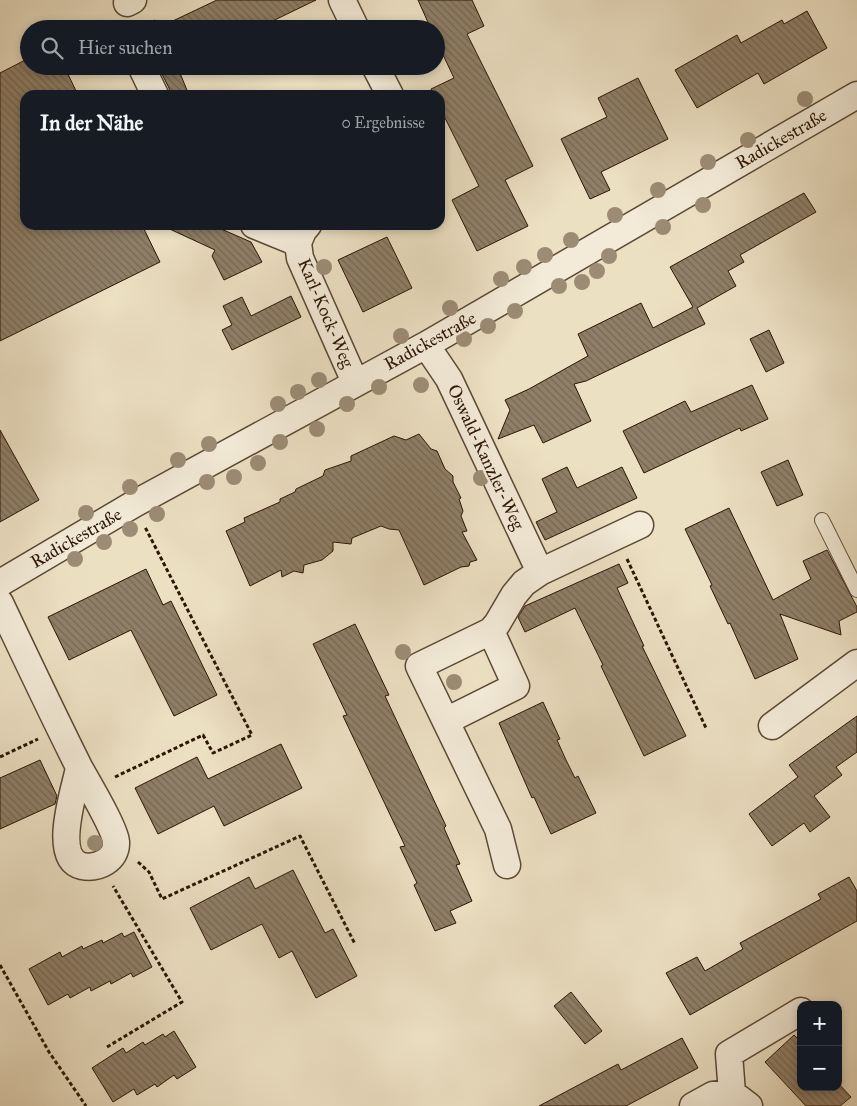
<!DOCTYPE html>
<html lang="de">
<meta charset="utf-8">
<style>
body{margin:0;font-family:"IM FELL Great Primer",serif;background:#242831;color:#f1f3f6}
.controls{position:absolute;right:15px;bottom:15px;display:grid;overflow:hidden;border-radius:10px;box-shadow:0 2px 8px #0003}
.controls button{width:45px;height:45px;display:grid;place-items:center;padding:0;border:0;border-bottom:1px solid #363941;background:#171b24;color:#f1f3f6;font:25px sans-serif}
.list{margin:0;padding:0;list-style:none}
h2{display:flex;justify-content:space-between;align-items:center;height:65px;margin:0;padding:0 20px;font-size:21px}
h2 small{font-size:16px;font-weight:400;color:#9ea1a6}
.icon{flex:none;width:28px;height:28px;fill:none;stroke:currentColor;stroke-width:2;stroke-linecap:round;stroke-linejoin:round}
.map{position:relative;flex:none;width:857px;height:1106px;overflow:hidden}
.search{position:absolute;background:#171b24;box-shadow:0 2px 8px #0003;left:20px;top:20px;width:425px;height:55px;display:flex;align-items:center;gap:12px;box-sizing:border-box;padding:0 18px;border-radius:28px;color:#9ea1a6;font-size:19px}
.panel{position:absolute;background:#171b24;box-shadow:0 2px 8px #0003;left:20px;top:90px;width:425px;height:140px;border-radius:15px}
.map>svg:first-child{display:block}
</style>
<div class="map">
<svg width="857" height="1106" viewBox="0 0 857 1106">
<defs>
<pattern id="building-back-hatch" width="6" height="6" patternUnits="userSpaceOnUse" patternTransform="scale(1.25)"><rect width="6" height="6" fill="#8f7f68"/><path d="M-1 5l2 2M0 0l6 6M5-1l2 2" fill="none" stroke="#756754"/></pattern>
</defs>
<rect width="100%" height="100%" fill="#ece0c3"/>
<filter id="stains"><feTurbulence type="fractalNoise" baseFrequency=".004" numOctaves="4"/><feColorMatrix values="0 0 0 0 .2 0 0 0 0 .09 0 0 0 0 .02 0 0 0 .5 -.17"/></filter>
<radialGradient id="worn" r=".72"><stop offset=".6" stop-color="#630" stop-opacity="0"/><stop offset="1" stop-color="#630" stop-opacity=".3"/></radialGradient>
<!-- building -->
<path fill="url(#building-back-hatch)" stroke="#2b1506" d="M217,0h99l-60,29h-121l20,-9 3,8z
M418,0h54l12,26 -17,8 66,132 -28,14 23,46 -51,25 -25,-51 27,-14 -39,-78v-13h-7l-2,-6 23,-11 -18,-38v-11h-5z
M807,11l20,37 -63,36 -6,-11 -61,35 -22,-38 62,-35 4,8 41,-23 2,4z
M29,58v8h35l14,29h-53v130h117l18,37 -160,79v-268z
M158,66h19l12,29h-19l-1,-7z
M638,78l30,61 -67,33 9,18 -20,9 -29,-60 46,-22 -9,-19z
M804,193l12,19 -76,43 4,7 -16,9 8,15 -39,22 8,16 -119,57 -12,3 17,37 -48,22 -9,-18 -36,14 12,-29 -5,-10 24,-11 59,-33 -10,-22 63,-31 12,25 40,-21 -23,-40z
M161,225h51l39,17 11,20 -38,18 -12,-24 3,-6z
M387,237l25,51 -49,24 -25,-52z
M291,296l10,21 -69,33 -10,-20 10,-5 -9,-19 19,-9 9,19z
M769,330l15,33 -18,9 -16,-33z
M752,385l16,34 -27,12 -1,-3 -96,45 -21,-42 62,-30 6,11z
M0,430l39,70 -39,22z
M419,434l12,15 6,2 8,18 8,7v6l8,16 -2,1 4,12 -2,5 6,15 -5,1 15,28 -7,2 -1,4 -8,1 -37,18 -25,-55 -10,-1 -8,-3 -29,12 -1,6 -18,-2v9l-11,9 -18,5 -1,8 -9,-2 -12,6 -1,-7 -31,16 -24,-55 19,-9 -1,-4 36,-16v-3l15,-7 1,-3 27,-13 2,-6 26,-9v-5l43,-20 12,4z
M788,460l15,35 -26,11 -16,-34z
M567,467l10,21 45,-21 15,31 -92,42 -9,-18 21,-10 -15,-33z
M729,508l44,92 38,-21 -8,-18 24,-11 30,57v5l-18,9 2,14 -61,-21 18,45 -43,20 -25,-56 -2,1 -18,-38 2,-1 -27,-56z
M619,564l9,19 -11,5 27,58h-2l44,90 -42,20 -43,-90 2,-1 -28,-57 -50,24 -7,-15 7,-11z
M146,569l17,36 8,-4 46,94 -43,21 -43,-86 -62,30 -21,-43z
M355,624l34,71 -4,1 61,130 -2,2 16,36 -4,1 16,36 -22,10 6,12 -21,8 -21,-46 3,-2 -17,-36 5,-1 -62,-130 4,-1 -34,-71z
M543,702l17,37 -3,1 9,20 9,18 3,-2 18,37 -45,21 -17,-37 -2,1 -33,-75z
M857,716v36l-21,15 6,8 -28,21 16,21 -20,15 -6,-9 -32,23 -23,-32 49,-37 -9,-12z
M281,744l21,44 -78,38 -10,-20 -56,28 -23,-46 62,-31 11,22z
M40,760l17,36 -2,8 -55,25v-51z
M293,870l32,63 8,-4 24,47 -41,22 -24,-47 -13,7 -17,-34 -51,26 -21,-42 59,-31 6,12z
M849,877l8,14v30l-167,94 -24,-42 31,-16 8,14 38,-22 -3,-6 81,-44 -3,-5z
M134,932l18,35 -19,10 -2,-4 -20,11 -1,-3 -19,10 -1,-4 -20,11 -2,-4 -20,11 -19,-36 31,-17 2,5 20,-11 1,3 19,-9 1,3 19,-10 2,4z
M571,992l31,39 -17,13 -31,-38z
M174,1031l22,36 -19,12 -3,-4 -17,12 -2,-3 -18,11 -3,-6 -21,13 -21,-34 31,-20 3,5 17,-11 2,3 18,-11 2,3z
M794,1035l7,7v45h37v-4l13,14 -11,9h-34l-41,-44z
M682,1038l16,30 -72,38h-87l79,-42 3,6z"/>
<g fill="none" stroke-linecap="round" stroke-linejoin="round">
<!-- lane casing -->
<g stroke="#5b4835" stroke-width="16">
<path id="lane" d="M822,520l35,70"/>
</g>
<!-- street casing -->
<g stroke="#5b4835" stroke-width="29">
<path id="street" d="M342,0l14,29
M127,3l6,-3
M141,66l14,29
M375,66l15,29
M254,225l44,18 5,-12 5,-6
M298,243l2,15 55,124
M426,345l23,34 91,193
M0,583l134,-79 292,-159 431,-250
M0,603c26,55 52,110 79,164 8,15 36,61 37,75 1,18 -18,27 -34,24 -31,-8 -7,-77 -3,-98
M446,721l70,-35 -25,-55
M772,726l85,-63
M507,865l-9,-36 -79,-163 72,-35 6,-7 17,-29 10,-12 16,-11 100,-47
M732,1093l-3,-39 72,-43
M693,1106l20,-11 19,-2 17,13"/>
</g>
<!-- path -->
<path stroke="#2b1506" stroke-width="3" stroke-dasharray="4 2.5" stroke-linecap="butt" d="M627,559l79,169
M0,757l38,-18
M115,777l88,-42 10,18 39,-18 -107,-208
M138,862l11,10 13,27 138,-63 55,108
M0,965l49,87 37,54
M107,1047l75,-45 -69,-116"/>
<!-- lane -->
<use href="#lane" stroke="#f3ebd8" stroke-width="14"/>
<!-- street -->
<use href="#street" stroke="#f3ebd8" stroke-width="26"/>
</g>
<!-- trees -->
<g fill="#9c8c75">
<circle cx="805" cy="99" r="8"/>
<circle cx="748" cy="140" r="8"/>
<circle cx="708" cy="162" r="8"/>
<circle cx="658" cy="190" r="8"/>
<circle cx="703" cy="205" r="8"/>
<circle cx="615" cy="215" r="8"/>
<circle cx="663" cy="227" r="8"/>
<circle cx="571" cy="240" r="8"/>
<circle cx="545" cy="255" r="8"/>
<circle cx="609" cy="256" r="8"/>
<circle cx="324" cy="267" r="8"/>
<circle cx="524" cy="267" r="8"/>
<circle cx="597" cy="271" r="8"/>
<circle cx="501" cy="279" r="8"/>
<circle cx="582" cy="282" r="8"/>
<circle cx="559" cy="286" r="8"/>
<circle cx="450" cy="308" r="8"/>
<circle cx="515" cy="311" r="8"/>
<circle cx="488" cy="326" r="8"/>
<circle cx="401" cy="336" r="8"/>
<circle cx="464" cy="339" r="8"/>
<circle cx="319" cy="380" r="8"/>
<circle cx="421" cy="385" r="8"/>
<circle cx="379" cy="387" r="8"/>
<circle cx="298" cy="392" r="8"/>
<circle cx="278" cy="404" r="8"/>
<circle cx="347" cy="404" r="8"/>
<circle cx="317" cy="429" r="8"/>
<circle cx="280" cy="442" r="8"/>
<circle cx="209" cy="444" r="8"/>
<circle cx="178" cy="460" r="8"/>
<circle cx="258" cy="463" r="8"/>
<circle cx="234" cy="477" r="8"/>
<circle cx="481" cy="478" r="8"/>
<circle cx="207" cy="482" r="8"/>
<circle cx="130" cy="487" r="8"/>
<circle cx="86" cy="513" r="8"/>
<circle cx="157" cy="514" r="8"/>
<circle cx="130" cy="529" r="8"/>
<circle cx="104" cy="542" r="8"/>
<circle cx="75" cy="559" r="8"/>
<circle cx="403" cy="652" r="8"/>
<circle cx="454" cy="682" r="8"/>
<circle cx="95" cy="843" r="8"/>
</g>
<g text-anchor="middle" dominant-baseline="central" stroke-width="5" stroke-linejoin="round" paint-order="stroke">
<!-- street labels -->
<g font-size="18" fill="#2b1506" stroke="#f3ebd8">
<text transform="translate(781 139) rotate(-30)">Radickestraße</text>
<text transform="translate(326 313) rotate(67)">Karl-Kock-Weg</text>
<text transform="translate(430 341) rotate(-29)">Radickestraße</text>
<text transform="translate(486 457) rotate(65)">Oswald-Kanzler-Weg</text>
<text transform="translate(76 538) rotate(-30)">Radickestraße</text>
</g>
</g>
<rect width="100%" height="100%" filter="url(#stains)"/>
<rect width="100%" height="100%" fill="url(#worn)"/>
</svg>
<div class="controls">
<button>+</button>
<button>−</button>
</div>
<div class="search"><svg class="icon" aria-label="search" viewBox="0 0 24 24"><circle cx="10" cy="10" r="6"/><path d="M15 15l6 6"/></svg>Hier suchen</div>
<section class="panel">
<h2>In der Nähe<small>0 Ergebnisse</small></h2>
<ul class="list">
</ul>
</section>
</div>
